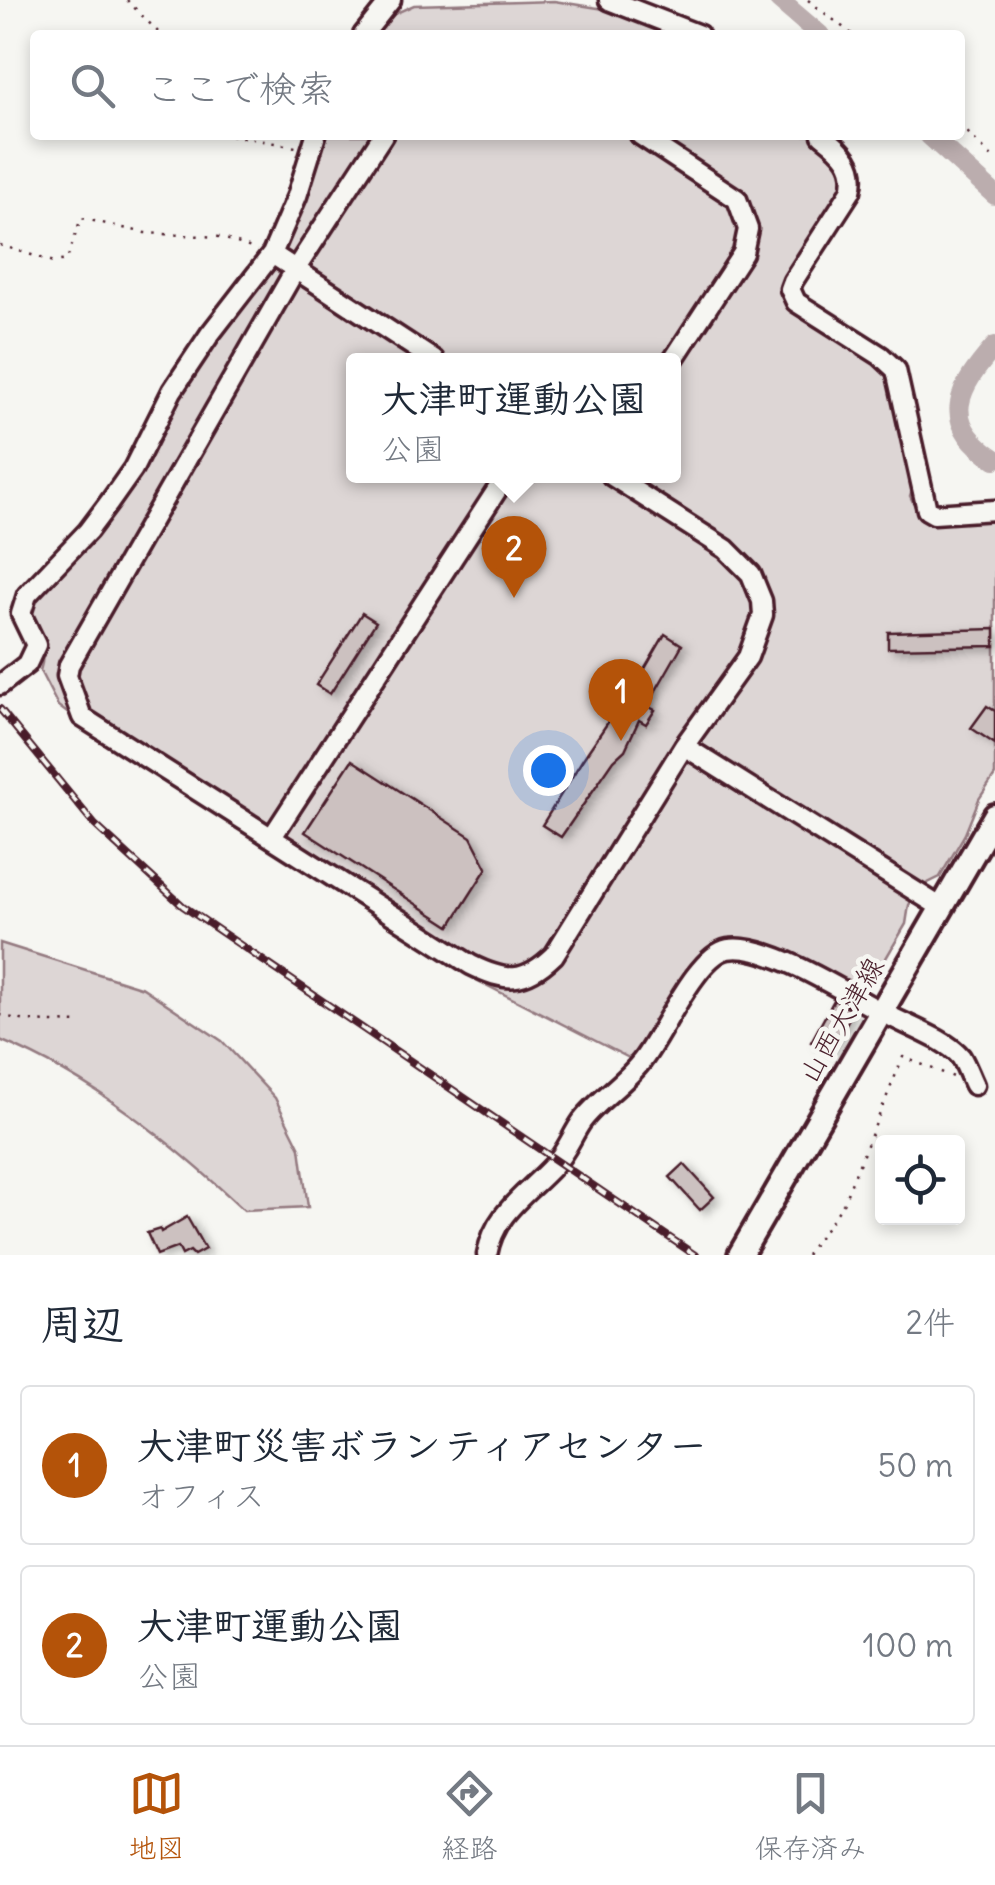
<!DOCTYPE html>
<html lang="ja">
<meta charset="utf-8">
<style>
body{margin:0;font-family:Delius,"Klee One",sans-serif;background:#f6f6f7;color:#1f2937}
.controls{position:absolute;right:30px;bottom:30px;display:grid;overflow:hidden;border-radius:10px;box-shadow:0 5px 15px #0003}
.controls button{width:90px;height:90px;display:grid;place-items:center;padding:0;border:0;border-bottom:2px solid #e0e1e3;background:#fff;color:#1f2937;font:50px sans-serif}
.you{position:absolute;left:548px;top:770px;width:35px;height:35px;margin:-25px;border:8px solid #fff;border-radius:50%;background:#1a73e8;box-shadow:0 0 0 15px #1a73e833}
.badge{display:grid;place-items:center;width:65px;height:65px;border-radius:50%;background:#b45309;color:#fff;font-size:32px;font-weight:700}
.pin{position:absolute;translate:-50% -82px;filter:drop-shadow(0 2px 5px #0008)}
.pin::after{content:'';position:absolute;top:52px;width:35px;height:30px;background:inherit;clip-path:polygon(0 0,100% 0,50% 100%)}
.popup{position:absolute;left:346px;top:353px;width:335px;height:130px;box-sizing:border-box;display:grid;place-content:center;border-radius:10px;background:#fff;filter:drop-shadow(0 2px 8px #0005);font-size:32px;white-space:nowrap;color:#747a83}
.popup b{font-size:38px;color:#1f2937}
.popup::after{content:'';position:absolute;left:50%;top:100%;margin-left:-20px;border:20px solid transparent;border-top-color:#fff}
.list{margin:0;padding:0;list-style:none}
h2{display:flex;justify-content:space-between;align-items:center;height:130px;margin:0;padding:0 40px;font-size:42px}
h2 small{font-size:32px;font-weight:400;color:#747a83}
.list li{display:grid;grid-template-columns:65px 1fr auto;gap:30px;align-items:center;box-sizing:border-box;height:160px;margin:0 20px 20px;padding:0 20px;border:2px solid #e0e1e3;border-radius:10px}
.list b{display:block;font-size:38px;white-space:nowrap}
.list p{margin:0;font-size:32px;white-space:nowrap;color:#747a83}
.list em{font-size:32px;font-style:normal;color:#747a83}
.icon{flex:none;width:55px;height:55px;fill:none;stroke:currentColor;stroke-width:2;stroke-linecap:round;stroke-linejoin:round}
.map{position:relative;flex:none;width:995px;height:1255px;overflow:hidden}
.search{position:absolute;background:#fff;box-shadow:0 5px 15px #0003;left:30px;right:30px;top:30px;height:110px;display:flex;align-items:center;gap:25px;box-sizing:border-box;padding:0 35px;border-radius:10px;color:#747a83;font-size:38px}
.sheet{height:490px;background:#fff}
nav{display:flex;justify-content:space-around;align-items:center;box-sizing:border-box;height:140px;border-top:2px solid #e0e1e3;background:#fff;font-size:28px;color:#747a83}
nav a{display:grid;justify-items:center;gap:5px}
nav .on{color:#b45309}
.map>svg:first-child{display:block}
</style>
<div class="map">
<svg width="995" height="1255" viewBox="0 0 995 1255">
<defs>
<filter id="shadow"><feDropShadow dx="5.5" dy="3.5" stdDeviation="5" flood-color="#0004"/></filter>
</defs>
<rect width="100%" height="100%" fill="#f6f6f2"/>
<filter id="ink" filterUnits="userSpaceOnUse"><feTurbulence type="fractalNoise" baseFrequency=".01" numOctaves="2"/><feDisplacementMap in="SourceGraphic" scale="20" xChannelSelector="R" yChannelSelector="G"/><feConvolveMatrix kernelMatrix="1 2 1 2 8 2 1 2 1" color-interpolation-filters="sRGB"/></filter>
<g filter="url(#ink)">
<!-- green -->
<path fill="#ddd6d5" stroke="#947a80" stroke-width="2.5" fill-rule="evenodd" d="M554,1l69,11 62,23h-316l25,-21 20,-9z
M322,135h492l26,22 8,26 -63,110c27,20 93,59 109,87 12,22 15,80 19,107l-3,9 11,23 74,-3v259l-16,24 -14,35 -25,43 -20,10 -11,18 -3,19 -41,70 -113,-50 -60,28 -27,32 -26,51 -10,3 -151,-77 -383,-247 -37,-28 -18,-35c8,-23 -3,-41 -12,-62l9,-21 119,-160 89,-130zM354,360h320v116h-320z
M0,943l143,45 79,53 53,57 25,50 8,59 -64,3c-74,-69 -150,-131 -244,-170z"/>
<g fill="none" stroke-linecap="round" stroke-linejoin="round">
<!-- river -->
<path stroke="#bbadae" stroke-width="20" d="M779,0l41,35
M929,135l66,60
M995,346c-37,42 -57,76 0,113"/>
</g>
<!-- building -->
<path fill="#ccc1c0" stroke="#4a1f2b" stroke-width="2.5" filter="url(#shadow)" d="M362,613l14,9 -46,72 -14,-9z
M995,629v17l-107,2v-16z
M665,634l17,11 -35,61 8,4 -9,14 -7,-4 -14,30 -11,10 -53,77 -19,-12 41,-66 36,-53 3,2z
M987,706l8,5v33l-24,-16z
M352,760l119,77 16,31 -37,58 -145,-94z
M834,1000l19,11 -22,41 -20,-10z
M684,1164l30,33 -14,13 -30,-33z
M187,1217l18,32 -11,6 -4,-4 -8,4 -4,-8 -21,8 -10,-22 13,-4 1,3z"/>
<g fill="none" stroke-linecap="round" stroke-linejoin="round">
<!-- minor casing -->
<g stroke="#4a1f2b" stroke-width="25">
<path id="minor" d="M609,0l90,35
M363,35l28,-35
M383,135l-88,135 -226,395 -2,11 15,41 389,248c35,17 53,19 83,-10l130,-209 64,-89 15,-42 -1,-14 -11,-27 -25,-25 -114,-73
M640,135l97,64 11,30 -5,24 -70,107
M822,135c21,16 36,30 29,56l-58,90 -3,8 6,13 85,54 15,14 31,140 7,4 61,-4
M272,254l162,106
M0,685l27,-21 9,-19 -15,-31 6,-19 61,-64 21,-28 24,-34 39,-78 38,-57 62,-80 25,-58 19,-61
M684,746l258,162
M272,837l234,-361
M487,1255c7,-42 39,-60 66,-89 13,-13 19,-31 29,-45 17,-22 42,-37 59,-59 20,-24 55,-107 87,-113 41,-7 118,45 154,63 21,12 64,27 79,45 5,8 9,20 13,28"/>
</g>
<!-- major casing -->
<g stroke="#4a1f2b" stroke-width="30">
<path id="major" d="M740,1255l255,-439"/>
</g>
<!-- path -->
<path stroke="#4a1f2b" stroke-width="2.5" stroke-dasharray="2.5 8" stroke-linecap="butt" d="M127,0l34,35
M808,0l45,35
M960,125l35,35
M231,135l65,12
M0,245l54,17 13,-2 14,-42 64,15 75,4 37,13
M0,1015l26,6 56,2
M806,1255l36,-49 61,-149 53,21"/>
<!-- minor -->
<use href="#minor" stroke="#f6f6f2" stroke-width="18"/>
<!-- major -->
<use href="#major" stroke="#f6f6f2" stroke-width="22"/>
<!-- rail casing -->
<g stroke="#4a1f2b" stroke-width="8">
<path id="rail" d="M0,709l95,116 88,81 512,349"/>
</g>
<!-- rail -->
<use href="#rail" stroke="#f6f6f2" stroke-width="4" stroke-dasharray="11" stroke-linecap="butt"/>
</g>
</g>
<g text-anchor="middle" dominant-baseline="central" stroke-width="9" stroke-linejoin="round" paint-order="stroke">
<!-- street labels -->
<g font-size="28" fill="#4a1f2b" stroke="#f6f6f2">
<text transform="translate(841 1020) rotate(-60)">山西大津線</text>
</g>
</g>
</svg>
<div class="controls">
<button><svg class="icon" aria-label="locate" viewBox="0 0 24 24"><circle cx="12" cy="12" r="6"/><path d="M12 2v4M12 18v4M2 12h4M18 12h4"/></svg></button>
</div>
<div class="you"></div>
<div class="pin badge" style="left:621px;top:741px">1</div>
<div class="pin badge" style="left:514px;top:598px">2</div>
<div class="popup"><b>大津町運動公園</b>公園</div>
<div class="search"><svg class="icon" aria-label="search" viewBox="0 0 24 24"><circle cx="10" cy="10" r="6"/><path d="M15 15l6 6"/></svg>ここで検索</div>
</div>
<section class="sheet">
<h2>周辺<small>2件</small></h2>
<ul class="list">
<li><span class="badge">1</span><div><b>大津町災害ボランティアセンター</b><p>オフィス</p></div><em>50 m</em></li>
<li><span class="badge">2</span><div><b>大津町運動公園</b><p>公園</p></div><em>100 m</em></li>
</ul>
</section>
<nav>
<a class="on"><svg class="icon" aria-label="map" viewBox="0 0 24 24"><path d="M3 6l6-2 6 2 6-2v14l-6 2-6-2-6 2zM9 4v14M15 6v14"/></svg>地図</a>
<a><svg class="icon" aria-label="directions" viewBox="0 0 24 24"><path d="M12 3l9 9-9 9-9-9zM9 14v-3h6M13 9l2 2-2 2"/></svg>経路</a>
<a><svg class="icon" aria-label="saved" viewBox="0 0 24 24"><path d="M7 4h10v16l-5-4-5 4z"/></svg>保存済み</a>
</nav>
